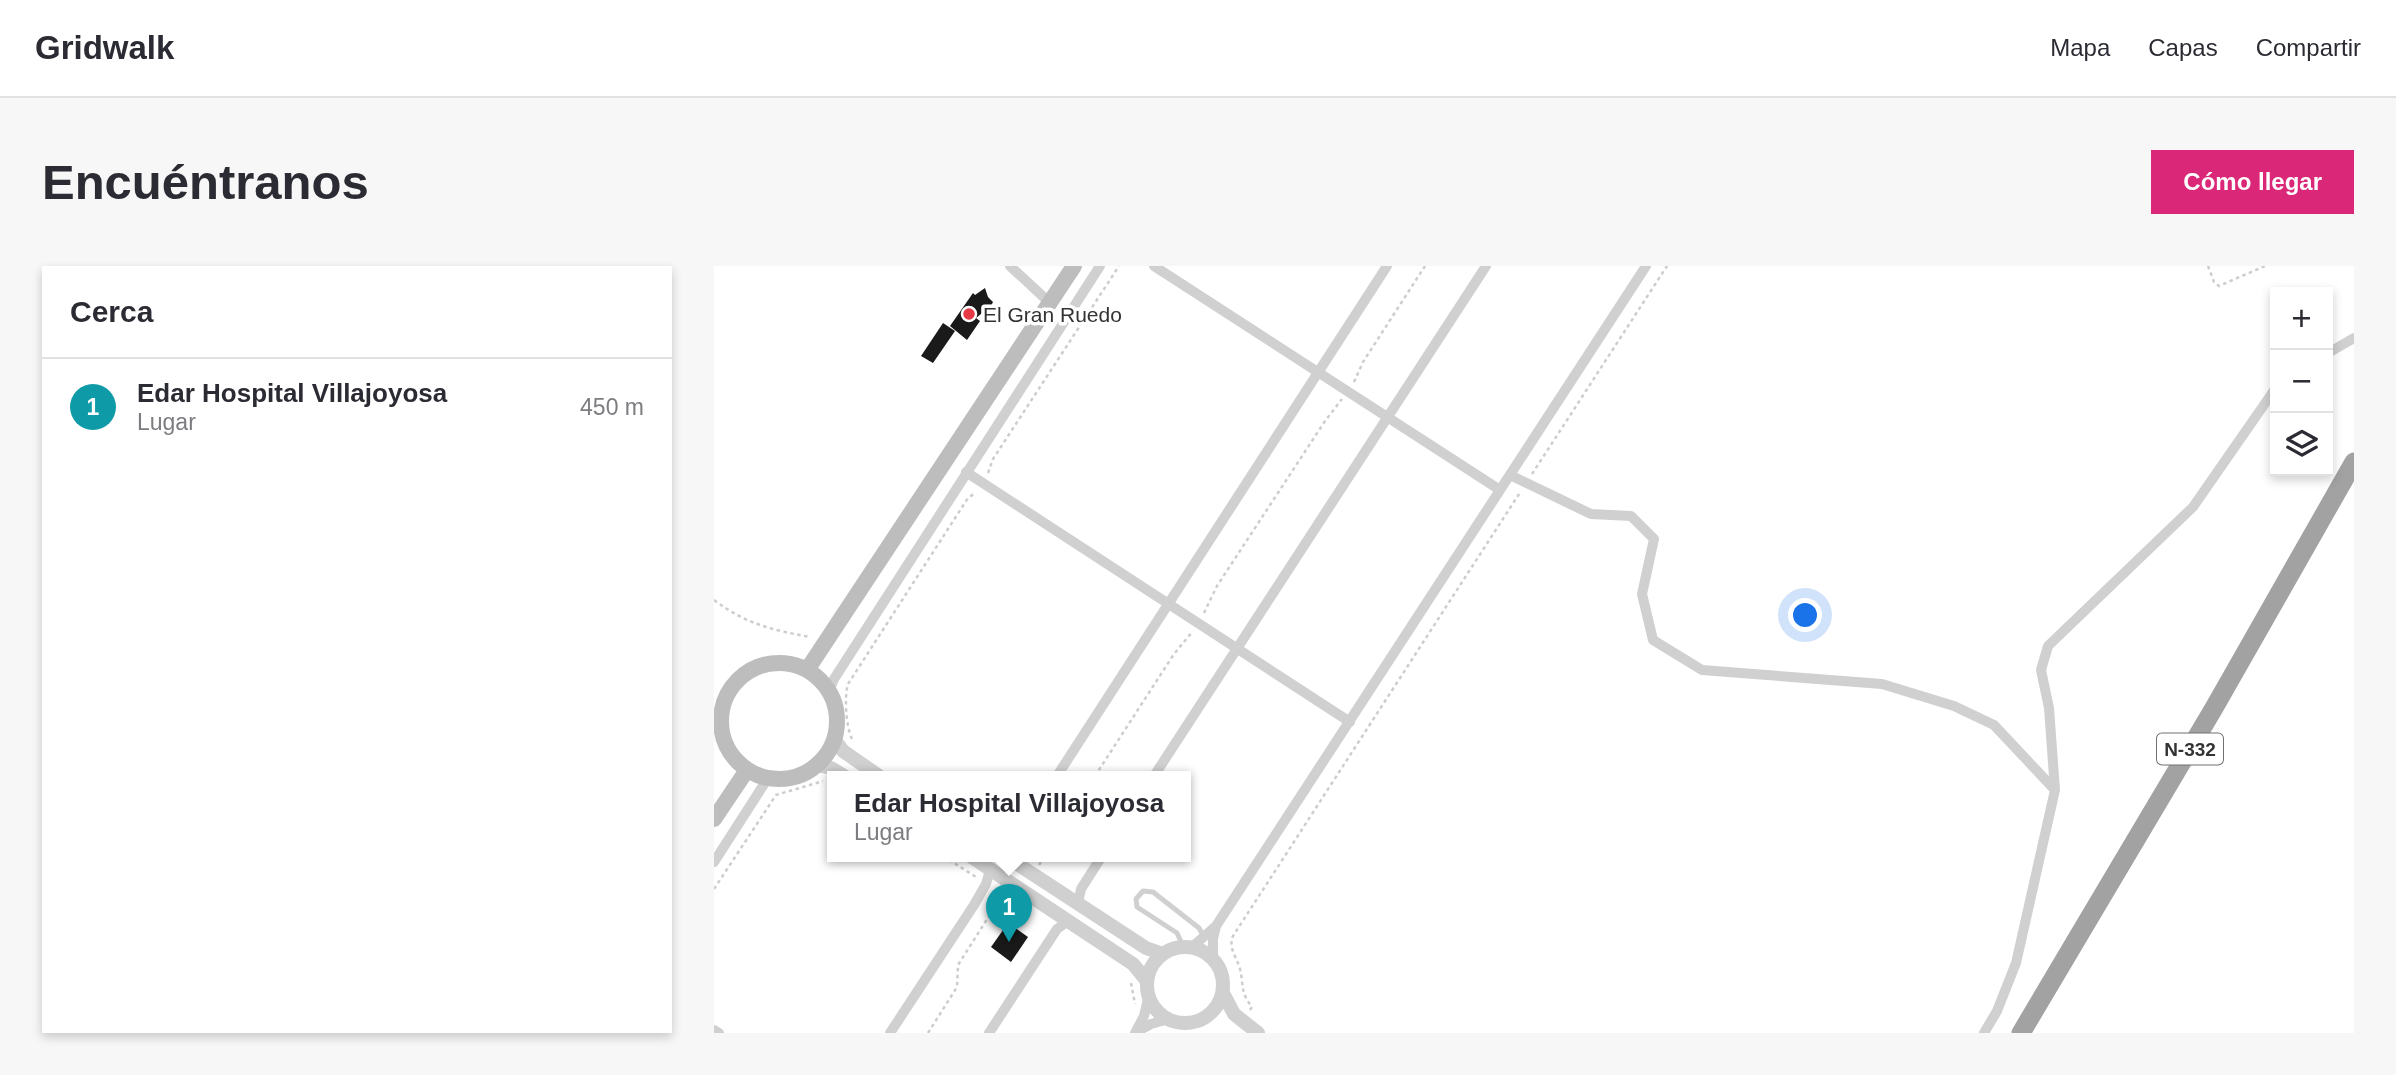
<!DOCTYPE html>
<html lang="es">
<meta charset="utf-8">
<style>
body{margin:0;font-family:Helvetica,sans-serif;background:#f7f7f7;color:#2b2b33}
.controls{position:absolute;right:21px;top:21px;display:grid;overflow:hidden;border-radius:0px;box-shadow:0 4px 10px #0003}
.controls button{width:63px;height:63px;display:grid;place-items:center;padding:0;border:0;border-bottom:2px solid #e1e1e2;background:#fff;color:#2b2b33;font:35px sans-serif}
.you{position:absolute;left:1092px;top:350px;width:24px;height:24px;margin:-18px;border:5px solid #fff;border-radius:50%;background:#1a73e8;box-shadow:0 0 0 10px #1a73e833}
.badge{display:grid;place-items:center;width:46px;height:46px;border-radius:50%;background:#db2777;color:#fff;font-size:23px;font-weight:700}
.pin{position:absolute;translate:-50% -58px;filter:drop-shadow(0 2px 4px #0008)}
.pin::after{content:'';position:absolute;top:37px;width:24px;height:21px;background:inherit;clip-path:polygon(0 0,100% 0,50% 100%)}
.popup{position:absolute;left:113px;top:505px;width:364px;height:91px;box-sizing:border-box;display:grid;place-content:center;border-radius:0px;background:#fff;filter:drop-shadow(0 2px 5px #0005);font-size:23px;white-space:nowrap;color:#7c7c81}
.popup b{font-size:26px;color:#2b2b33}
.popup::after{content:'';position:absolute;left:50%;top:100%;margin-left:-14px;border:14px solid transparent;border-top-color:#fff}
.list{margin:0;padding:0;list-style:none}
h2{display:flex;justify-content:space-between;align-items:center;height:91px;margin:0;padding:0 28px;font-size:30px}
h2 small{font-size:23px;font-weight:400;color:#7c7c81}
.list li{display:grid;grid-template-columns:46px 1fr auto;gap:21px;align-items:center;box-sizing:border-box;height:98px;padding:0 28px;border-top:2px solid #e1e1e2}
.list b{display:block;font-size:26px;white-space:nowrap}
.list p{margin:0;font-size:23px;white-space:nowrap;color:#7c7c81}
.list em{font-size:23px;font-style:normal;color:#7c7c81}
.icon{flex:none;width:38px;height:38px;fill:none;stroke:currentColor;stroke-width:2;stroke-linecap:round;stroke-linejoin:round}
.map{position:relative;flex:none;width:1640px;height:767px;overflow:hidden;border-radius:0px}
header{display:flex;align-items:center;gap:42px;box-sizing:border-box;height:98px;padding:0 35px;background:#fff;border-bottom:2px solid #e1e1e2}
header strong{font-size:33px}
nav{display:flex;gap:38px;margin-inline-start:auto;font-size:24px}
.intro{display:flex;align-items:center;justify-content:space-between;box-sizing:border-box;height:168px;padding:0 42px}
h1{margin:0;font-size:49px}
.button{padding:18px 32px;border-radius:0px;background:#db2777;color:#fff;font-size:24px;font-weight:700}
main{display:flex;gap:42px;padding:0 42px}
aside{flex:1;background:#fff;border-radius:0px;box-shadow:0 4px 10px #0003}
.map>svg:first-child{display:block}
</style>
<header>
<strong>Gridwalk</strong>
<nav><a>Mapa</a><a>Capas</a><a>Compartir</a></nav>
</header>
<div class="intro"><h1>Encuéntranos</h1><a class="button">Cómo llegar</a></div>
<main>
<aside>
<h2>Cerca<small></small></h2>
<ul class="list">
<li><span class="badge" style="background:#0f9aa8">1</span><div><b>Edar Hospital Villajoyosa</b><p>Lugar</p></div><em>450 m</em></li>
</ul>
</aside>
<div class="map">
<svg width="1640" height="767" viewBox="0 0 1640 767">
<rect width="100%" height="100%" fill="#fff"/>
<!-- building -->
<path fill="#1a1a1a" d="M271,22l3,9 5,5 -2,4 -15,12 4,3 -13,19 -17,-14 23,-33 2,2z
M229,57l12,8 -22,32 -12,-7z
M294,657l20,14 -17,25 -20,-15z"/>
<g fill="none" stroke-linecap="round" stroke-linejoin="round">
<!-- path -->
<path stroke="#cdcdcd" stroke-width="2.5" stroke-dasharray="3.5 3.5" stroke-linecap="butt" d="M1494,0l6,16 5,4 46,-20
M640,116l9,-20 62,-96
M274,207l5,-14 126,-193
M818,208l135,-208
M0,334c32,24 58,30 96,37
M490,347l13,-27 108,-165 17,-22
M138,473c-6,-12 -8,-42 -4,-55l120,-186 7,-5
M381,510l79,-122 19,-23
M229,590l33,21
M325,599l6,-9
M0,623l62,-94 47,-14
M417,717l4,21
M536,744l2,-3c-12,-15 -8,-21 -12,-38 -3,-12 -12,-20 -7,-33l288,-445
M214,767l29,-46 1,-22 45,-71"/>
<!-- service -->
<path stroke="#d0d0d0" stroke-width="5" d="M470,682l-7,-15 -40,-26 -1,-8 7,-8 10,1 46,36 5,9"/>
<!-- minor -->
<path stroke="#d0d0d0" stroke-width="10" d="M296,0l40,37
M440,0l346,224
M1614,87l26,-15
M252,206l384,250
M796,209l81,39 40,2 23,23 -12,55 11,46 49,30 180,14 72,22 40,19 61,65
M115,425l5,-12 266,-413
M343,510l330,-510
M440,510l332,-510
M0,596l54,-84
M364,637l3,-14 21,-33
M502,660l430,-660
M477,682l25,-22 -3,13v21
M0,764l5,3
M424,765l13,-7 18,-5
M176,767l84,-128 12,-21 4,-14
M275,767l68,-104 11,-8
M421,767l9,-17 5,-21
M1270,767l13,-22 19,-48 39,-173 -6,-82 -8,-38 7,-24 145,-139 82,-118"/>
<!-- tertiary -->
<path stroke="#d0d0d0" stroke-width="14" d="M120,473l9,12 36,25
M104,499l13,3 13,8
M256,590l163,108 14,17
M291,590l141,92 17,6
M433 719a38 38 0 1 1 76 0a38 38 0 1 1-76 0Z
M509,727l11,21 24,19"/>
<!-- secondary -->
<path stroke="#bdbdbd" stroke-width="16" d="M7 455a58 58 0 1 1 116 0a58 58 0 1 1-116 0Z
M93,404l267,-404
M0,553l33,-49"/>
<!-- trunk -->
<path stroke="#a2a2a2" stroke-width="19" d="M1307,767l193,-325 140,-246"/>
</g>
<!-- markers -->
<circle fill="#e63946" stroke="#fff" stroke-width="2.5" cx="255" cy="48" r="7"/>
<g text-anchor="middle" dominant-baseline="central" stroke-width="7" stroke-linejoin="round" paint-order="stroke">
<!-- shield labels -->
<rect fill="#fff" stroke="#707070" stroke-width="2" x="1443" y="467.5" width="66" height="31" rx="5"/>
<g font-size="19" font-weight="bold" fill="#333">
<text x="1476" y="483">N-332</text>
</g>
<!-- poi labels -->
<g font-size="21" fill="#333" stroke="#fff" text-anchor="start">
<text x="269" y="48">El Gran Ruedo</text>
</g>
</g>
</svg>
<div class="controls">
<button>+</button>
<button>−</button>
<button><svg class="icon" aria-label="layers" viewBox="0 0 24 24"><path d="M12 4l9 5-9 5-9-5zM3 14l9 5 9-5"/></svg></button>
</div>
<div class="you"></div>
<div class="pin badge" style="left:295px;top:676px;background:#0f9aa8">1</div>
<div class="popup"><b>Edar Hospital Villajoyosa</b>Lugar</div>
</div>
</main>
